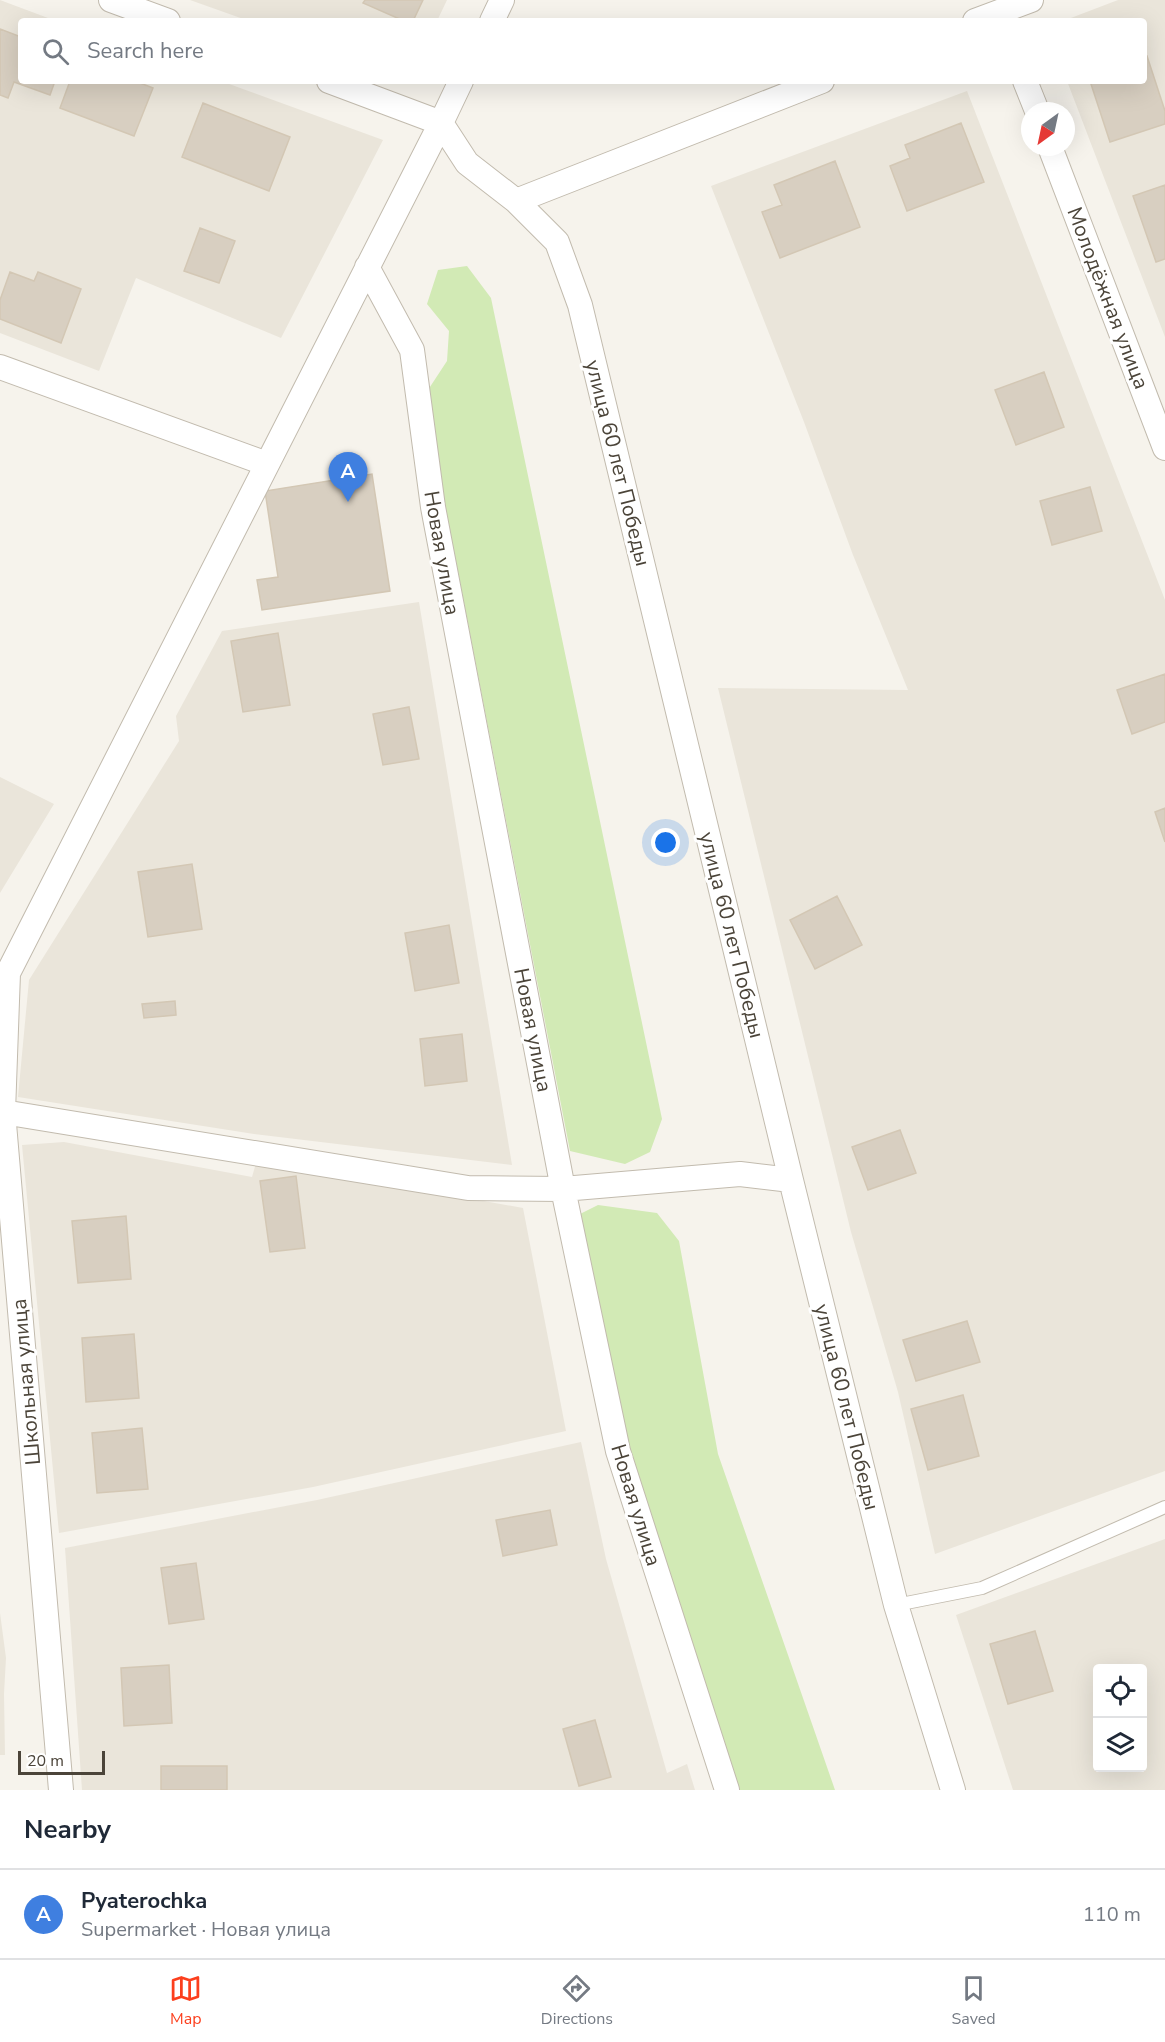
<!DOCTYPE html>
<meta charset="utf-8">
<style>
body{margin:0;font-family:"Nunito Sans",sans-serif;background:#f6f6f7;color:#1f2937}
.controls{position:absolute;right:18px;bottom:18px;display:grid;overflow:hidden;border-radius:6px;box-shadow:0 6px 24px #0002}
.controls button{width:54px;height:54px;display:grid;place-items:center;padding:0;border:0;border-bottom:2px solid #e0e1e3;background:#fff;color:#1f2937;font:30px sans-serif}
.compass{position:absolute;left:1021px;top:102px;width:54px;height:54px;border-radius:50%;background:#fff;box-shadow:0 6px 24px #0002;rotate:213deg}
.scale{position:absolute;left:18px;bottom:15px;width:87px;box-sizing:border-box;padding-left:6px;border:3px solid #4b4439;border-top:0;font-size:16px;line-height:21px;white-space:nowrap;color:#4b4439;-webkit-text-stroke:4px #fff;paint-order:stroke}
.you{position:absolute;left:666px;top:843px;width:21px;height:21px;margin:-15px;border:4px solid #fff;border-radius:50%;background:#1a73e8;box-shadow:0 0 0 9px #1a73e833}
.badge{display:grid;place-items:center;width:39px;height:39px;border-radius:50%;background:#fc3f1d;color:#fff;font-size:20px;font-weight:700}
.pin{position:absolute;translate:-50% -50px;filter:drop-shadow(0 2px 3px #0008)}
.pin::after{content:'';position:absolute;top:32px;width:21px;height:18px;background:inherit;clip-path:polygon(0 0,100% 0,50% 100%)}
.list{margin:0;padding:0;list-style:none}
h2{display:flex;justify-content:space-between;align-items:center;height:78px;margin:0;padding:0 24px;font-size:26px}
h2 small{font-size:20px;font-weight:400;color:#747a83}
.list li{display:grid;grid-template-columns:39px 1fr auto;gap:18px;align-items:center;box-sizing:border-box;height:90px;padding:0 24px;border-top:2px solid #e0e1e3}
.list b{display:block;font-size:22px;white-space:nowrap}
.list p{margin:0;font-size:20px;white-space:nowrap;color:#747a83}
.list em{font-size:20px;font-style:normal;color:#747a83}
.icon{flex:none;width:33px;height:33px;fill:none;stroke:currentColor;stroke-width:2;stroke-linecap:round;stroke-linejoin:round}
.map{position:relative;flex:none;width:1165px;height:1790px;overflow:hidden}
.search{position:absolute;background:#fff;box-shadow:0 6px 24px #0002;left:18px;right:18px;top:18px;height:66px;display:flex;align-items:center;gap:15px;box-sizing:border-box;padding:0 21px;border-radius:6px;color:#747a83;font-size:22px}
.sheet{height:168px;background:#fff}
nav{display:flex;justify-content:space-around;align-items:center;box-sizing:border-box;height:84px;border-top:2px solid #e0e1e3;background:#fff;font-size:16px;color:#747a83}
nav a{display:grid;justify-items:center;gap:3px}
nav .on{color:#fc3f1d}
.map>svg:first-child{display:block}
</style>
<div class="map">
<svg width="1165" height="1790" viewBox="0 0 1165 1790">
<rect width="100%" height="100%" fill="#f6f3ec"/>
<!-- residential -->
<path fill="#eae5da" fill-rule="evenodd" d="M0,0l56,21h-35v60h200l162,59 -102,198 -145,-60 -37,93 -99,-38z
M190,0h257l-10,21h-188z
M1118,0h47v337l-98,-256h77v-60h-81z
M967,91l198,509v871l-230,83 -37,-162 -47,-160 -133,-544 190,2 -55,-135 -49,-133 -93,-236z
M419,602l93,563 -258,-31 -236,-37 11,-117 150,-239 -3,-25 46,-85z
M0,777l54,27 -54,89z
M64,1142l188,35 4,-14 101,15 166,30 43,223 -253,56 -254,46 -37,-388z
M581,1442l25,117 61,214 20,-9 8,26h-613l-17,-242 252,-48z
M1165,1539v251h-152l-57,-175zM1098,1668h44v100h-44z
M0,1613l6,45 -2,36 1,61h-5z"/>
<!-- green -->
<path fill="#d2eab5" d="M467,266l24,32 171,821 -12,33 -25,12 -55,-13 -146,-755 23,-35 2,-30 -22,-27 11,-34z
M598,1205l59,8 22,28 39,213 117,336h-101l-107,-330 -47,-246z"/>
<!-- building -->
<path fill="#d8cfc1" stroke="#d3c7b4" stroke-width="1.5" d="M365,0h58l-10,21h-9l-41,-18z
M0,29l21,8v44h34l-5,14 -36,-13 -6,16 -8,-3z
M1147,56l18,55v13l-55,18 -20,-61h54v-24z
M70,81h65l18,7 -19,48 -74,-28z
M203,103l87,34 -21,54 -87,-34z
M961,123l23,59 -77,29 -17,-45 20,-8 -5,-13z
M835,161l25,66 -80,31 -18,-46 20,-7 -8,-20z
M1165,185v74l-9,3 -23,-66z
M200,228l35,13 -16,42 -35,-12z
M10,272l24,9 4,-9 43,17 -20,54 -61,-24v-19z
M1044,372l20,55 -48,18 -21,-55z
M372,474l18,117 -128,19 -5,-30 21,-3 -13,-86z
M1090,487l12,44 -50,14 -12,-44z
M278,633l12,72 -47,7 -12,-71z
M1165,674v48l-33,12 -15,-44z
M409,707l10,52 -36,6 -10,-51z
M1165,808v34l-10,-30z
M192,864l10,65 -54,8 -10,-65z
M837,896l25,49 -47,24 -25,-49z
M449,925l10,58 -44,8 -10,-58z
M175,1001l1,14 -32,3 -2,-14z
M462,1034l5,47 -42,5 -5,-47z
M900,1130l16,43 -48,17 -16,-43z
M296,1176l9,72 -35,4 -10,-71z
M126,1216l5,63 -53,4 -6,-62z
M967,1321l13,41 -64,19 -13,-41z
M134,1334l5,64 -53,4 -4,-64z
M963,1395l16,61 -51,14 -17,-61z
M142,1428l6,61 -51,4 -5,-60z
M550,1510l7,35 -54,11 -7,-36z
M196,1563l8,56 -35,5 -8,-56z
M1035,1631l18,60 -45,13 -18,-60z
M169,1665l3,58 -48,3 -3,-58z
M595,1720l16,57 -32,9 -16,-57z
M161,1766h66v24h-66z"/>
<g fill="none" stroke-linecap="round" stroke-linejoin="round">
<!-- lane casing -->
<g stroke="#c2bbae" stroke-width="14">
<path id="lane" d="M896,1605l86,-17 183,-81"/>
</g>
<!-- street casing -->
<g stroke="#c2bbae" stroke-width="26">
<path id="street" d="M111,0l57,21
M492,21l10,-21
M975,21l56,-21
M329,81l112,42 20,-42
M1025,81l12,30
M441,123l26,40 49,38 41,41 23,63 211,875 105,425 57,185
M1050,147l115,301
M516,201l306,-120
M367,267l45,83 21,157 130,682 55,262 109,339
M0,367l267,97
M8,973l-5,139 58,678
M0,984l8,-11 433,-850
M3,1112l465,76 95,1 177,-15 51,6"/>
</g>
<!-- lane -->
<use href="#lane" stroke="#fff" stroke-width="12"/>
<!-- street -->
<use href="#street" stroke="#fff" stroke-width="24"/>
</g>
<g text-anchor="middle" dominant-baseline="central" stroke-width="6" stroke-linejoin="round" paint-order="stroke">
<!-- street labels -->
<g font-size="21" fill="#4b4439" stroke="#fff">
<text transform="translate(1108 298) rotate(69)">Молодёжная улица</text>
<text transform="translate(618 463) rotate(76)">улица 60 лет Победы</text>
<text transform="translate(442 553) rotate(80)">Новая улица</text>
<text transform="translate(732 935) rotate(76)">улица 60 лет Победы</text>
<text transform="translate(533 1030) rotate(79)">Новая улица</text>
<text transform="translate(26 1382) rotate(-95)">Школьная улица</text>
<text transform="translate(847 1407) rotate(76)">улица 60 лет Победы</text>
<text transform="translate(636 1505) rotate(73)">Новая улица</text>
</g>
</g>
</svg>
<div class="controls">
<button><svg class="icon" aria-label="locate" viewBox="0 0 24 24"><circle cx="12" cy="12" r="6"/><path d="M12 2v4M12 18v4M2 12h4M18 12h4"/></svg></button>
<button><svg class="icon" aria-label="layers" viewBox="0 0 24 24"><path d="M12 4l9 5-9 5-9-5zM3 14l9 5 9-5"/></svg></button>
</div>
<svg class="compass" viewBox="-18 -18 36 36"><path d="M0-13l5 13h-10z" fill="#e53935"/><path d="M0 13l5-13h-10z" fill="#747a83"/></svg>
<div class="scale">20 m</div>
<div class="you"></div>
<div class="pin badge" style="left:348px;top:502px;background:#3f7fe0">A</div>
<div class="search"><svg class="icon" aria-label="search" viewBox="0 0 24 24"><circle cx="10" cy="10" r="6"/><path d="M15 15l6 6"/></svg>Search here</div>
</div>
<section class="sheet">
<h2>Nearby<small></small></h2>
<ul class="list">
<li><span class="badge" style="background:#3f7fe0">A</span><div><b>Pyaterochka</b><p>Supermarket · Новая улица</p></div><em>110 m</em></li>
</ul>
</section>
<nav>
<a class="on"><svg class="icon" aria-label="map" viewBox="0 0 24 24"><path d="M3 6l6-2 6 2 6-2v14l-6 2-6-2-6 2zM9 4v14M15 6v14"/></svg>Map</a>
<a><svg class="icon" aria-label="directions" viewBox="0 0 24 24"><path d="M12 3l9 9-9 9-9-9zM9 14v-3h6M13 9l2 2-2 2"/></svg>Directions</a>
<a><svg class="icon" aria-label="saved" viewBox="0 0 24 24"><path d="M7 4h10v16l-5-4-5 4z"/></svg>Saved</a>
</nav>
